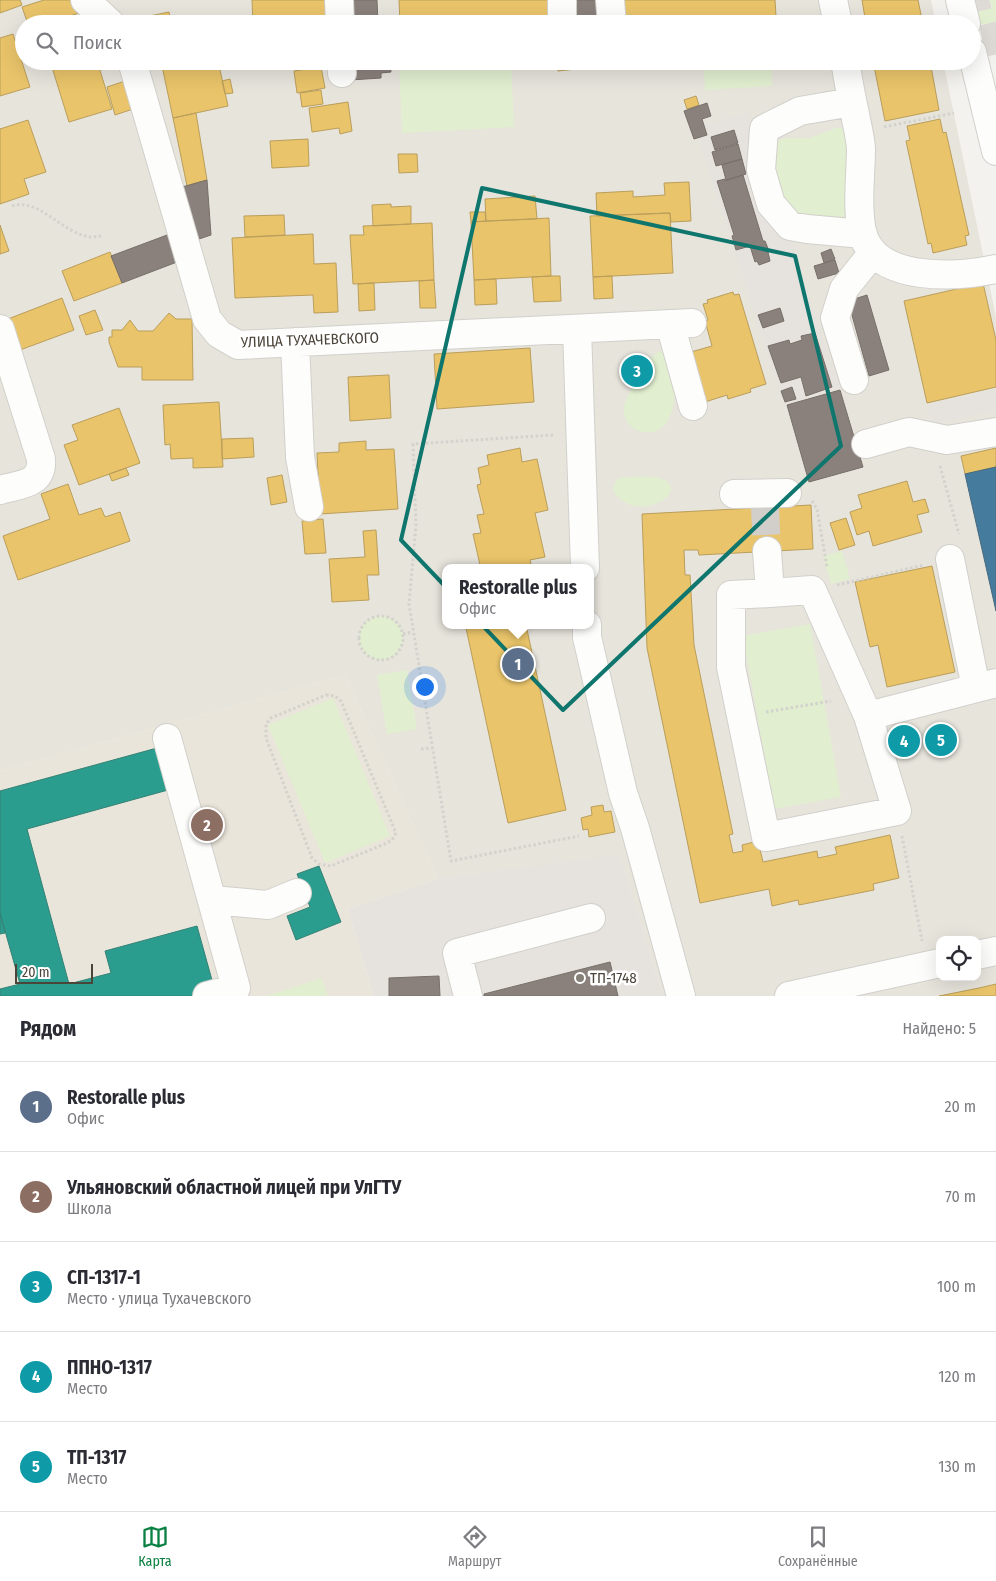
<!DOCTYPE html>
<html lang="ru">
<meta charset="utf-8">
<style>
body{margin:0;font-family:"Fira Sans Condensed",sans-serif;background:#f2f2f3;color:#2b2b33}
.controls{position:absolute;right:15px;bottom:15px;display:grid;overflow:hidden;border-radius:10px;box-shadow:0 5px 20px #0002}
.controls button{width:45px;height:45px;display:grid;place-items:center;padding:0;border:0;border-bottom:1px solid #e1e1e2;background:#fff;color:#2b2b33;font:25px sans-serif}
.scale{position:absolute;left:15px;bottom:12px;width:78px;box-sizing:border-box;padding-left:5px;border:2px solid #4b4439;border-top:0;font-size:14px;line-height:18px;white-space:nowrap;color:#4b4439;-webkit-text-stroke:4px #fff;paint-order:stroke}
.you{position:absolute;left:424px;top:686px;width:18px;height:18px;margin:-12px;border:4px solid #fff;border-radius:50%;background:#1a73e8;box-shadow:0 0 0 8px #1a73e833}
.badge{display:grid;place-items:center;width:32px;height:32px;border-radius:50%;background:#0b8043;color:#fff;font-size:16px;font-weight:700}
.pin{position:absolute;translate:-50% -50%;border:2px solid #fff;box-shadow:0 1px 5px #0006}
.popup{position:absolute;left:442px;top:564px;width:152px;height:65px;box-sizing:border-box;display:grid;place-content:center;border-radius:10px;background:#fff;filter:drop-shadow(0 1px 4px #0005);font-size:16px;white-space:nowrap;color:#7c7c81}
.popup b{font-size:19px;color:#2b2b33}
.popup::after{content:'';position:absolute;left:50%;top:100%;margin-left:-10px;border:10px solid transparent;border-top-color:#fff}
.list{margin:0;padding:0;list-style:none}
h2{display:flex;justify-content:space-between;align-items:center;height:65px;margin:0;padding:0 20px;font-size:21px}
h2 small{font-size:16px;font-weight:400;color:#7c7c81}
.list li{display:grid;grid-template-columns:32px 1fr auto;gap:15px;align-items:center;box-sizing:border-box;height:90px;padding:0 20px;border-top:1px solid #e1e1e2}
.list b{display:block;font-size:19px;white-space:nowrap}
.list p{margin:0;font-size:16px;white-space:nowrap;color:#7c7c81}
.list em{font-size:16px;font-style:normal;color:#7c7c81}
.icon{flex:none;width:28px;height:28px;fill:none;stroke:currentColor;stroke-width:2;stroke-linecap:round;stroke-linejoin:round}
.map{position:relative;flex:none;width:996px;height:996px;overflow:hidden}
.search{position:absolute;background:#fff;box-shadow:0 5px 20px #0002;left:15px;right:15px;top:15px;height:55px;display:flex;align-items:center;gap:12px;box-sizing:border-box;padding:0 18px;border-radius:28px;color:#7c7c81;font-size:19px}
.sheet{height:515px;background:#fff}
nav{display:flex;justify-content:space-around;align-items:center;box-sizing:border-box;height:70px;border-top:1px solid #e1e1e2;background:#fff;font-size:14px;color:#7c7c81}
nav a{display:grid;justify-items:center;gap:2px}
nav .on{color:#0b8043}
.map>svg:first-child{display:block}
</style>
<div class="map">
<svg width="996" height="996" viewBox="0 0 996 996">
<rect width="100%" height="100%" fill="#f4f2ee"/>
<!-- residential -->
<path fill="#e7e4dc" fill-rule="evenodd" d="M0,0h931l5,24h-912v37h919l53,256v679h-333l-43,-140 -182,23 -93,-204 -345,96zM446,568h144v57h-144zM940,940h37v37h-37z"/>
<!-- industrial -->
<path fill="#e6e2de" d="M749,112l90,276 -55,16 -89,-276z
M620,855l43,141h-289l-26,-87 90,-30z"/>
<!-- education -->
<path fill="#eae5da" d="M345,675l93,204 -90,30 26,87h-374v-225z"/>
<!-- green -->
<path fill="#e1eecf" d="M990,0h6v22l-17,3 -3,-13 16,-4z
M444,61h67l3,66 -112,6 -3,-70z
M703,61h68l1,25 -67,4z
M836,128h9l4,1 3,91 -56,-4 -16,-17 -9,-34 3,-19 3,-5 8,-3h25z
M661,351h7c7,15 6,21 6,37 1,12 -1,27 -9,37 -13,14 -39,7 -41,-13 -1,-11 6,-20 12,-29 7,-11 12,-27 25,-32z
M630,477c11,0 25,-2 35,3 25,14 -32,46 -52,10l3,-10 3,-2z
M842,551l8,28 -19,5 -8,-28z
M359 638a22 22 0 1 1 44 0a22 22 0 1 1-44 0Z
M810,624l31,173 -67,12 -31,-173z
M407,670l10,59 -30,5 -10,-59z
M333,698l57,138 -65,27 -57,-138z
M322,978l6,18h-62z"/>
<!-- parking -->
<path fill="#e6e3df" d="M996,390v20l-64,14 -4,-19z"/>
<!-- homes -->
<path fill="#e9c46a" stroke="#ba9e5b" d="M0,0h20l2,5 -22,8z
M44,0h27l11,12 -27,9 1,3h-28l-6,-17z
M252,0h73l1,24h-73z
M399,0h150l1,24h-150z
M624,0h151l1,16 -151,8z
M862,0h56l5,24h-57z
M169,12l3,12h-31l-1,-6z
M13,34l17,53 -30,9v-58z
M50,61h47l15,48 -43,13z
M98,61h25v1l-22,8z
M161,61h57l10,45 -55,12z
M557,61h93l-92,10z
M873,61h57l9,49 -54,11z
M321,67l4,21 -28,5 -3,-22z
M230,79l3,14 -8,1 -3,-13z
M128,80l8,28 -21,7 -8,-28z
M321,90l2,14 -21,3 -2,-14z
M696,96l3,9 -12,4 -3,-9z
M348,102l4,29 -12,3 -1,-6 -27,4 -3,-24z
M196,113l11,67 -20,6 -14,-68z
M940,119l3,14 3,-1 23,103 -4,1 2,9 -34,8 -2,-10 -3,1 -22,-103 4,-1 -3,-14z
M28,120l18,52 -22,7 5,15 -29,10v-75z
M308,139l1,27 -37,2 -2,-27z
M398,154h19l1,18 -19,1z
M689,182l2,39 -20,1 -1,-9 -73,3 -1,-23 37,-2v6l32,-2 -1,-12z
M535,196l2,23 -51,2 -1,-22z
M391,204v3l20,-1v18l-38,2 -1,-21z
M470,212h15l1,9 -15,1z
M670,213l3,60 -80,4 -3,-61z
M284,215l1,20 -40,2 -1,-21z
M549,218l2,58 -77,4 -3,-58z
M432,223l2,57 -81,4 -3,-49h14l-1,-9z
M0,225l9,26 -9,3z
M313,234l1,30 22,-1 2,49 -24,1 -1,-18 -78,3 -3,-60z
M110,252l12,31 -48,18 -12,-30z
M551,276h9l1,25 -27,1 -2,-25z
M612,276l1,22 -19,1 -1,-22z
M496,279l1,25 -22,1 -1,-25z
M434,280l2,28h-16l-1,-27z
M374,283l1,27 -16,1 -1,-27z
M983,283l13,57v47l-69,16 -23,-102z
M733,292l1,3 5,-1 27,90 -16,5 1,3 -23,7 -1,-4 -22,7 -14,-50 21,-6 -7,-25 3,-1 -5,-16 5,-1 -1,-3z
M62,298l12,32 -54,20 -12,-31z
M95,310l8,20 -17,5 -7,-19z
M169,313l7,6h16l1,61h-51v-13h-24l-9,-25v-5h3v-7h10l8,-10 8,11h15z
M530,348l4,54 -97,7 -3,-55z
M632,367h9v7l-8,1z
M389,375l2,43 -41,3 -2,-44z
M219,402l4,65 -30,1v-10l-22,1 -1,-15 -5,1 -2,-40z
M119,408l21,55 -61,22 -15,-40 14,-5 -6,-15z
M253,438l1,19 -32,2v-20z
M366,441v9l28,-1 4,60 -78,5 -3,-61 22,-1v-9z
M520,448l2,14 15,-3 11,51 -13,3 10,44 -15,3 2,8h-60v-2l8,-1 -7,-31 8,-1 -4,-18 7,-1 -7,-29 4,-1 -3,-16 11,-3 -2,-10z
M996,448v19l-31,7 -4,-18z
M126,468l3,7 -17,6 -3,-7z
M282,475l5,27 -16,3 -4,-27z
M907,481l6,21 12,-3 4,13 -12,3 5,17 -49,14 -4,-15 -12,4 -7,-23 12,-4 -4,-13z
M68,484l11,31 22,-7 4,9 15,-5 10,29 -112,39 -15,-44 47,-17 -9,-25z
M811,505l2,44 -114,6 -1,-5h-14l1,25h5l4,70 39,189 -4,1 4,18 10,-2 -1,-6 16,-4 5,21 54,-11 1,7 19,-4 -2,-7 55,-12 9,43 -26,6 1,6 -75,15 -1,-5 -26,6 -3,-17 -69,14 -53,-255 -5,-134z
M846,518l9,27 -16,5 -9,-27z
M323,519l3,34 -21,1 -3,-33z
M376,530l3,45h-12l2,25 -37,2 -3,-43 36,-2 -2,-26z
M932,566l23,106 -68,15 -9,-42 -8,2 -15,-65z
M526,625l40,185 -58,13 -42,-195 12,-3z
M912,726l6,25 -22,5 -6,-24z
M952,729l4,16 -25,7 -4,-17z
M603,805l1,7 7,-1 4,21 -26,5 -1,-8 -5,1 -2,-12 11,-3 -1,-8z
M996,984v12h-57l40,-8z"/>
<!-- schools -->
<path fill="#2a9d8f" stroke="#348275" d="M157,748l11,42 -141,39 42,155 42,-11 -6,-22 92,-25 18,65 -19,5h-196v-7l20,-5 -20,-71v-122z
M319,866l22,56 -45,18 -9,-24 23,-9 -13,-33z
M0,913l5,20 -5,1z"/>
<!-- public -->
<path fill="#457b9d" stroke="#476a7f" d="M996,467v144l-31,-137z"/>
<!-- industry -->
<path fill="#8a817c" stroke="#776f68" d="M347,0h30l1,24h-30z
M573,0h25l1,24h-25z
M350,61h40l1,11 -10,1v5l-31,2z
M707,103l4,13 -9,3 5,16 -13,4 -10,-28z
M734,130l4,13 -23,7 -4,-13z
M738,144l4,15 -26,7 -4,-14z
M742,159l4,15 -20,6 -4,-15z
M743,175l20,66h2l4,10 -1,1 2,9 -11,4 -2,-4 -2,1 -5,-16 -14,4 -4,-14 2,-1 -17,-54 8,-2v2z
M207,180l4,55 -21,7 -15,-53z
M167,235l10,27 -55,21 -11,-27z
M831,249l4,10 -11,4 -3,-10z
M835,260l4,13 -21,6 -4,-13z
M867,295l22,75 -20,6 -21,-75z
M780,308l4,13 -21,7 -5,-13z
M815,333l17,54 -26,9 -5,-19 -20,6 -13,-37 21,-6 1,4 12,-4 -1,-4z
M792,387l4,12 -11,3 -4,-11z
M840,390l23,77 -54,15 -22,-77z
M610,962l8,34h-134v-2z
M439,976l1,20h-51v-18z"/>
<!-- building -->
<path fill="#dedbd6" stroke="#dcd9d4" d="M974,0h15l2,8 -14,3z
M996,22v32l-10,2 -6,-30z"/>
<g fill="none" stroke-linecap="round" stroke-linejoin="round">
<!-- minor-tunnel -->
<path stroke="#d2cfca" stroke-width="28" stroke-dasharray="28 14" stroke-linecap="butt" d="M765,507l2,44"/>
<!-- minor casing -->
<g stroke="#d2d0cb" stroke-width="30">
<path id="minor" d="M85,0l26,24
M339,0l1,24
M562,0v24
M610,0l2,24
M833,0l5,24
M960,0l6,24
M972,52l24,99
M132,61l75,258 12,15 19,11 454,-22
M341,61l1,12
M845,61c3,18 6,35 10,53 2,11 5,22 6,34 0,25 -5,63 2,87 15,48 95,42 133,34
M852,102l-52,9 -36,18 -3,41 10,34 19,22 17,3 56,5
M670,324l23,82
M0,329l41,130c2,26 -21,25 -41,31
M577,329l8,239
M295,342l5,115 9,50
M854,380l-19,-62 9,-29 28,-35
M866,444l43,-12 38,8 49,-8
M734,494l53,-1
M767,551l3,42 42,-3 56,126 128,-33
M950,559l26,129
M770,593l-39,2v72l35,170 131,-26 -29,-95
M587,625v12l36,156 12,35 46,168
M167,738l69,250 -29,8
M212,900l56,5 29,-12
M977,955l19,-4
M468,996l-11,-43 134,-35
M789,996l151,-33"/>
</g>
<!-- path -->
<path stroke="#d3d2cc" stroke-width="3" stroke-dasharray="2.5 2.5" stroke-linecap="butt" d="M884,127l70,-14
M12,206c27,-9 52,29 79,31 4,0 8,-1 12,-1
M553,435l-140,9 3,81 -7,79 42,257 128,-25
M940,466l19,68
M812,501l5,8 10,58
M837,585l87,-20
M359 638a22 22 0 1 1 44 0a22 22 0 1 1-44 0Z
M403,634l10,-2
M326,695l9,1 6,5 55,132 -4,7 -5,3 -56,23 -12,-2 -7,-6 -46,-120v-14l5,-6z
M766,712l65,-11
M421,749l11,-1
M902,836l20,105"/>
<!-- minor -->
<use href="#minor" stroke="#fdfdfc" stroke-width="28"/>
</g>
<!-- marked area -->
<path fill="none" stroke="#0f766e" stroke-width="4" stroke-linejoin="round" d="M482,188l313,68 46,190 -278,264 -162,-170z"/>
<!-- markers -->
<circle fill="#868178" stroke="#fff" stroke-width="2" cx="580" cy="978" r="5"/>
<g text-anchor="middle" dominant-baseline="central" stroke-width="5" stroke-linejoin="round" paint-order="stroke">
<!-- street labels -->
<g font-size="15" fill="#4b4439" stroke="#fff">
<text transform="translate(310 340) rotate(-2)">УЛИЦА ТУХАЧЕВСКОГО</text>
</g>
<!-- poi labels -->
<g font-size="15" fill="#4b4439" stroke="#fff" text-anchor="start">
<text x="590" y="978">ТП-1748</text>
</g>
</g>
</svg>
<div class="controls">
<button><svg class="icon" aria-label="locate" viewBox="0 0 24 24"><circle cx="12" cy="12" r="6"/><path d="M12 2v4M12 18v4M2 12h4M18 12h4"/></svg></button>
</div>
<div class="scale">20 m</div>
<div class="you"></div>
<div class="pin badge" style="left:518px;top:664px;background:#5c6f8a">1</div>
<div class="popup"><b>Restoralle plus</b>Офис</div>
<div class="pin badge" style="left:207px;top:825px;background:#8d6e63">2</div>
<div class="pin badge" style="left:637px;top:371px;background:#0f9aa8">3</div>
<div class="pin badge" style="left:904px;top:741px;background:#0f9aa8">4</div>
<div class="pin badge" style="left:941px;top:740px;background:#0f9aa8">5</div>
<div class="search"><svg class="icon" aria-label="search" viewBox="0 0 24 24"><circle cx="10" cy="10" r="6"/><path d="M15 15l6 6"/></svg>Поиск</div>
</div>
<section class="sheet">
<h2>Рядом<small>Найдено: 5</small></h2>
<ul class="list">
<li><span class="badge" style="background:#5c6f8a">1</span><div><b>Restoralle plus</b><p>Офис</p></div><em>20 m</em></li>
<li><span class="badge" style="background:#8d6e63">2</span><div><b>Ульяновский областной лицей при УлГТУ</b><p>Школа</p></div><em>70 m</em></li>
<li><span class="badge" style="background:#0f9aa8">3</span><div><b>СП-1317-1</b><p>Место · улица Тухачевского</p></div><em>100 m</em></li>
<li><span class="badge" style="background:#0f9aa8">4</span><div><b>ППНО-1317</b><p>Место</p></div><em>120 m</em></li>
<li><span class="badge" style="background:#0f9aa8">5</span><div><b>ТП-1317</b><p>Место</p></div><em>130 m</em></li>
</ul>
</section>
<nav>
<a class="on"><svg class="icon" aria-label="map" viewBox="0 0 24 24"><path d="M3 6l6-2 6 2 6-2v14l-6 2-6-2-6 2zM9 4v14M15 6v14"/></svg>Карта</a>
<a><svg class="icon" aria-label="directions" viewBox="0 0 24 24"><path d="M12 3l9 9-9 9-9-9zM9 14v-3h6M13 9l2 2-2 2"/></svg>Маршрут</a>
<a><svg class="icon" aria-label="saved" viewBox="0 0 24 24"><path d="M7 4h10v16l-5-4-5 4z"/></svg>Сохранённые</a>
</nav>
